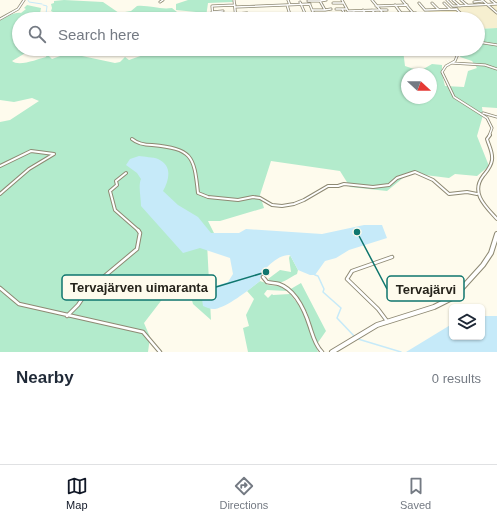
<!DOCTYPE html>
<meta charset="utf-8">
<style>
body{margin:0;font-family:Arial,sans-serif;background:#f6f6f7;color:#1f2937}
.controls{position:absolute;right:12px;bottom:12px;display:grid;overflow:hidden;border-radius:6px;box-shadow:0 1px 3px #0004}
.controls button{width:36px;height:36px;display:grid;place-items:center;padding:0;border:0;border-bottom:1px solid #e0e1e3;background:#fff;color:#1f2937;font:20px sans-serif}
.compass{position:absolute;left:401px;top:68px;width:36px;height:36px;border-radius:50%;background:#fff;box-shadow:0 1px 3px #0004;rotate:111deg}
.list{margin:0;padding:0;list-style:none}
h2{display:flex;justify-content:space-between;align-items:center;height:52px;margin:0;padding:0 16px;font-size:17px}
h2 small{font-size:13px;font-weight:400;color:#747a83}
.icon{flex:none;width:22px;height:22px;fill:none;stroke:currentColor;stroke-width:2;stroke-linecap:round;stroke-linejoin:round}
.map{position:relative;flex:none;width:497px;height:352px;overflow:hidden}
.search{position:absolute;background:#fff;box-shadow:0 1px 3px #0004;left:12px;right:12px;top:12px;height:44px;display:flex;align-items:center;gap:10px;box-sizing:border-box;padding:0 14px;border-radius:22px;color:#747a83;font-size:15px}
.sheet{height:112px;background:#fff}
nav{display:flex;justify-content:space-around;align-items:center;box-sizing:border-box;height:56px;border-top:1px solid #e0e1e3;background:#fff;font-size:11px;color:#747a83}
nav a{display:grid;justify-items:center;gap:2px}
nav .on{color:#111827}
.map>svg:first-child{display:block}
</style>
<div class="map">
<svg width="497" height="352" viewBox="0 0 497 352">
<rect width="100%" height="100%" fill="#fefbed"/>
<!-- built -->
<path fill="#f6efd0" d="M497,5v23l-19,1v-10h-10l-14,-13z
M427,10h30l9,9h-30z"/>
<!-- green -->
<path fill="#b3ebcc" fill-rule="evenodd" d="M64,0l39,2 16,11 12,-2 6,-5c13,-1 23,4 35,2l5,4 -3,1 11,6h-124l-4,-5 -6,-3 1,-3 -1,-4 3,-1v-2z
M188,0h44l1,2 -25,1 -2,14 -4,2 -3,-3h-5l2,-2v-2l-20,-2v-6z
M27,5l14,3 -2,11h-20v30h13l-20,12c7,6 26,-2 34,-4l1,-3 5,5 11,-4 5,1h14l33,7 5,-1 5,-5 4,3 23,-8h11l10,-3h278l-22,2 -26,-1 2,16 15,5 12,-7 10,1v9l3,12 19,1 4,-16 9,-3 -5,-7 -12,-4 2,-5 -6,-3h22v-20l19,-1v80l-15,-1 1,8 -6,21 12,30 -12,10 -22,-2 -6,4 -40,-5 -22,18 -37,-4 -10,-16 -69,-10 -11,34 4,13 -44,13h-12l6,12 -7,10 4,77 -18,-16 -7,-26 -12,6 -30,39 6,14 -2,15h-148v-230l10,-2 29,-19 -7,-3 -18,4 -14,-2v-80c7,-3 14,-8 21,-7l5,-4 -2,-1zM407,74h24v24h-24z
M290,255l8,15 -1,4c-10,5 -19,14 -29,5l12,-9 11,2 -2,-14z
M260,281l6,2 1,2 12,1 9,5 -21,-1 -3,4 4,4 4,-4 1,1 17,-1 15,19 13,39h-70l-5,-24 6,-2 -3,-11 8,-16 -7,-8z
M301,283l25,48 -9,13 -10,-32 -18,-22z"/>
<!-- water -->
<path fill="#c6eaf9" d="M139,156c5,1 14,1 19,3 15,7 11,21 5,32l15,14 20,12 13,16h28l7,-4 76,5 42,-9h18l5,13 -38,12 -13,8 -11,3 -10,14h-5l-12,-5 -8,-15c-12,-1 -29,15 -30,26 -10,8 -35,28 -47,28 -3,0 -7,-2 -10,-3l-1,-7 8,-11 18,-6 5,-8 -3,-16 -30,-10 -17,5 -42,-47c0,-9 -3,-20 0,-27l-4,-6 -11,-8 4,-6z
M482,316h15v36h-91l46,-28v13h30z"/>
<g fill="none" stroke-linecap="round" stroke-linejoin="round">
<!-- stream-far1 -->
<path stroke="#c6eaf9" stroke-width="1" d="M28,0l1,2 13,2
M43,5l4,1 -1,8 4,2 -1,3
M80,49l14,3 38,-3"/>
<!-- stream -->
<path stroke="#c6eaf9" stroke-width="1.5" d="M315,275l3,1 6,13 -1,3 18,16 -4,10 18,19
M358,339l43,13"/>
<!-- street-far2 casing -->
<g stroke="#8e8973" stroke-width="3">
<path id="street-far2" d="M234,0l2,19
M288,0l2,5
M342,0l6,11 30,-1
M372,0l14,17 78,-1
M402,0l11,13
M447,0l6,6
M453,0l7,6
M461,0l6,5
M482,0l15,13
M491,0l5,4
M308,1h12l5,9h-13
M320,1l6,-1
M160,2l3,-2
M300,2l7,16
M474,2l8,-1
M333,3h10
M419,3l6,7 32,-1
M432,3l6,6
M444,3l6,6
M235,5l-23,1 1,12 23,-1
M287,5l4,13
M310,5l6,14
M395,5l6,8
M376,6l31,-1
M453,6l44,-2
M235,7l75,-3
M336,9h11
M342,9l4,7
M456,9l11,10
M325,10l6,-1
M363,10l4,6
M372,10l5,6
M379,10h8
M353,11l4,5
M212,12l11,-1
M398,13h18
M236,14l11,-1
M382,14h9
M290,15h15
M314,15h19
M0,19l18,-10 6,-9
M478,42l19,3
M460,49l-5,12 -9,5 -4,6 12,25 33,21 5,10 -3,8
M452,63l33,2 12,4
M483,113l14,4"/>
</g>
<!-- street-far1 casing -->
<g stroke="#8e8973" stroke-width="4">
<path id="street-far1" d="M490,135l-3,4c2,7 6,13 5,21 -1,7 -5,11 -9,16 -13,17 3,31 14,43
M132,139c6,5 13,6 20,6 40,4 42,10 46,48l10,4 30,3 15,-3 7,1 12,7 10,1 12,-2 10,-4 24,-14h10l6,-2 29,3 16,-2 8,-7 18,-6 18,8 16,14 18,-2 10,2
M0,166l31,-15 23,3 -25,15 -29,25
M126,173l-10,8 1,4 -7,6 5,19 24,21"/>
</g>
<!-- street casing -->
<g stroke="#8e8973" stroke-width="4.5">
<path id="street" d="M263,277l4,5c4,1 9,1 12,2 17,6 26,27 31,43 3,9 5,18 12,25
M0,288l19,16 124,28 17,20
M67,316l11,-11 10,-15 49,-41 3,-16 -2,-3
M387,321l-9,-12 -31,-30 5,-8 40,-14"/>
</g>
<!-- secondary casing -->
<g stroke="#8e8973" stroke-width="6">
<path id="secondary" d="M332,352l45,-27 57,-18 20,-10 29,-32 8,-12 6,-19"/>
</g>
<!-- street-far2 -->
<use href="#street-far2" stroke="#fff" stroke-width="1.5"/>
<!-- street-far1 -->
<use href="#street-far1" stroke="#fff" stroke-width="2"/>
<!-- street -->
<use href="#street" stroke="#fff" stroke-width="2.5"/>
<!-- secondary -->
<use href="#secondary" stroke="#fff" stroke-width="4"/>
</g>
<!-- callouts -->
<path fill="none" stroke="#0f766e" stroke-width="1.5" d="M266 272L216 287M357 232L387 289"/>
<g fill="#0f766e" stroke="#fefbed" stroke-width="1.5">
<circle cx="266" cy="272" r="4"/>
<circle cx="357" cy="232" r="4"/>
</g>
<g fill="#fefbed" stroke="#0f766e" stroke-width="1.5">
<rect x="62" y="275" width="154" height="25" rx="4"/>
<rect x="387" y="276" width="77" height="25" rx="4"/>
</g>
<g font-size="13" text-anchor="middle" font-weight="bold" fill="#26241c">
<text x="139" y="292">Tervajärven uimaranta</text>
<text x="426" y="294">Tervajärvi</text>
</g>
</svg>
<div class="controls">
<button><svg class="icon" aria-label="layers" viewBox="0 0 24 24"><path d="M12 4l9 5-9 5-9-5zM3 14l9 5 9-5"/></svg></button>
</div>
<svg class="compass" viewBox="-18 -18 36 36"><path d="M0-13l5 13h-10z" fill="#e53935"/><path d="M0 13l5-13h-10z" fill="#747a83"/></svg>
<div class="search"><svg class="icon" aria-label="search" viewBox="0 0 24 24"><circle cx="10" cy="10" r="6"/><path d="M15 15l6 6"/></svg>Search here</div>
</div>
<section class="sheet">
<h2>Nearby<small>0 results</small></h2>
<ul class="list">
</ul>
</section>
<nav>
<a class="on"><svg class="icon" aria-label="map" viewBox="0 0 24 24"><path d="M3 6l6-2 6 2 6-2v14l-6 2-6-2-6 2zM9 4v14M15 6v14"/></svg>Map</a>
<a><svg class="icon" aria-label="directions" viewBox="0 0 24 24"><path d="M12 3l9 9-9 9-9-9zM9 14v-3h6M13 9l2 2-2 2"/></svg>Directions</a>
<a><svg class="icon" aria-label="saved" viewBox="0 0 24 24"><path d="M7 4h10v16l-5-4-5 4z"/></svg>Saved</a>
</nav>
